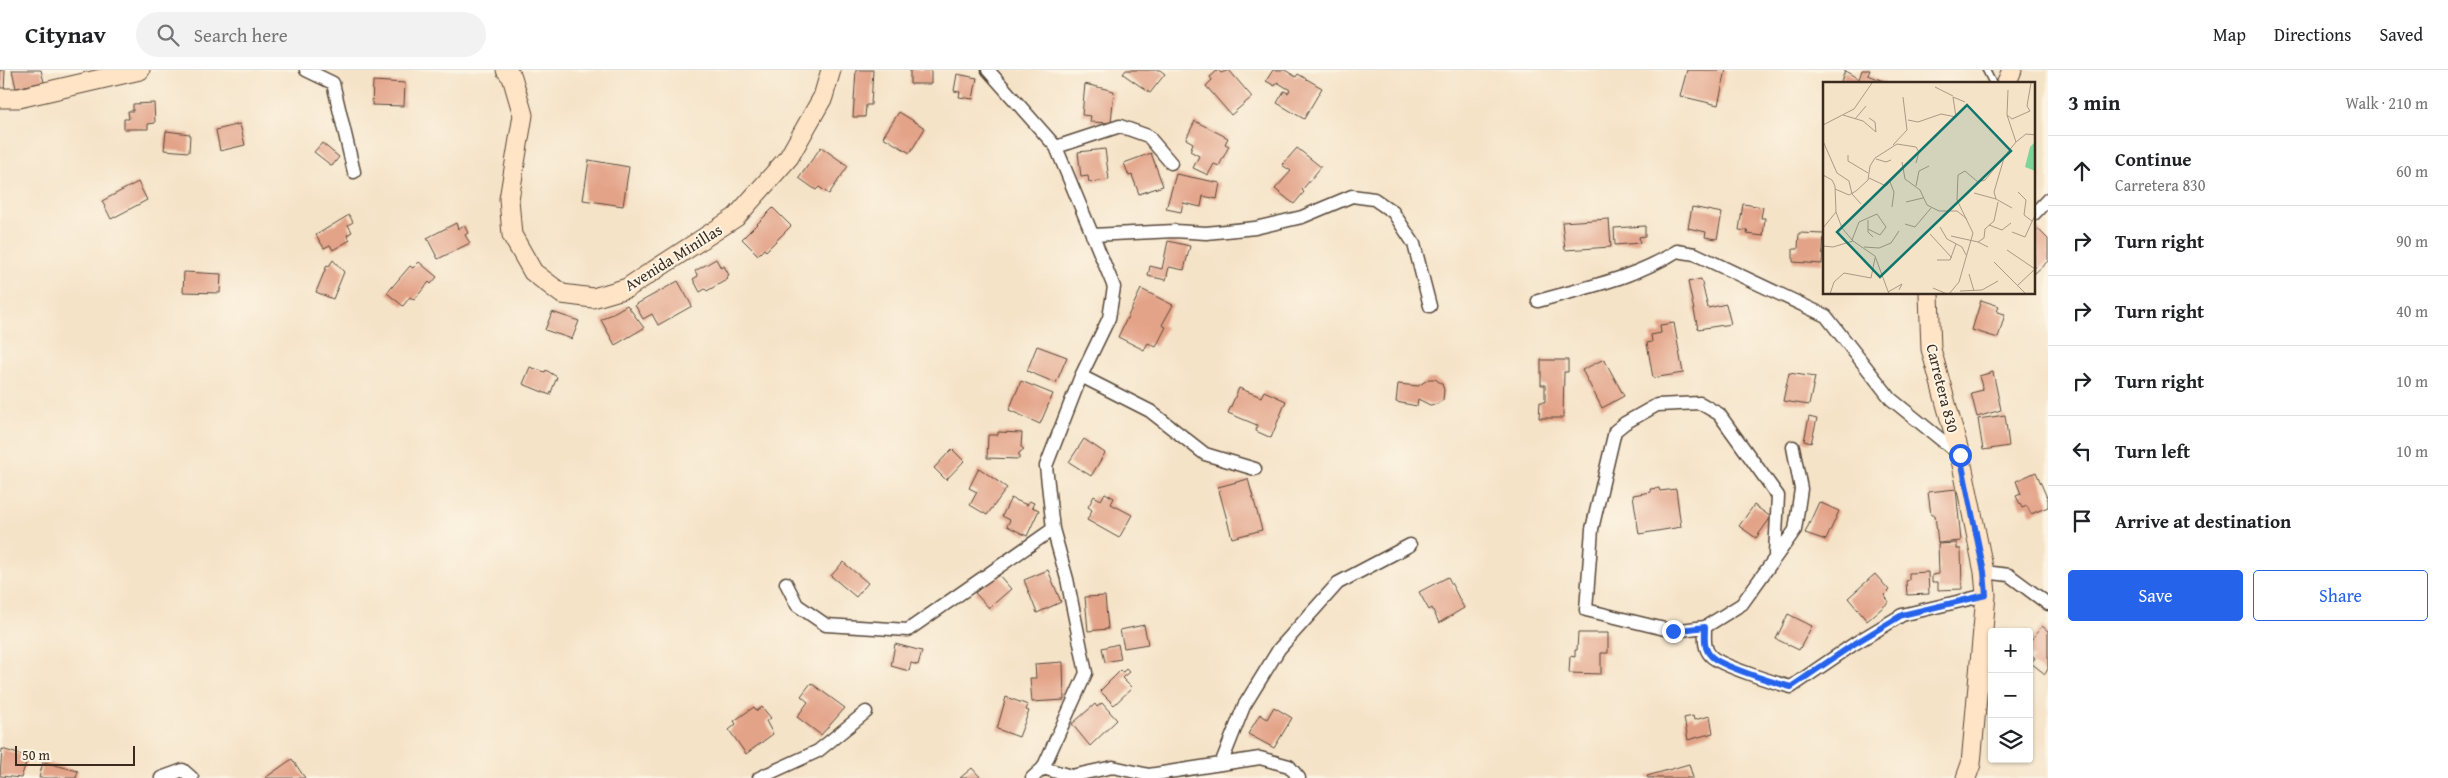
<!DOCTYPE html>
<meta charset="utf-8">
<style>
body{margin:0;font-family:"Gentium Book Plus",serif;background:#f2f2f2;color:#202124}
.controls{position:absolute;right:15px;bottom:15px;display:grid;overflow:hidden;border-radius:5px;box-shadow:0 1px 4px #0004}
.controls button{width:45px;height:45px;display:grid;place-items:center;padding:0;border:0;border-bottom:1px solid #e0e0e0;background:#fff;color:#202124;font:25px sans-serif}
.scale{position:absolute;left:15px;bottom:12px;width:120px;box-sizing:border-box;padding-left:5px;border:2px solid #3b2a1e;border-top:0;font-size:14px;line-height:18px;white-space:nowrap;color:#3b2a1e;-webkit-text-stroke:4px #fcf5e5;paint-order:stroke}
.stop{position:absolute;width:15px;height:15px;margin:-11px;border:4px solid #2563eb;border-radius:50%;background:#fff}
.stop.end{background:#2563eb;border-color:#fff;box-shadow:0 1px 5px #0008}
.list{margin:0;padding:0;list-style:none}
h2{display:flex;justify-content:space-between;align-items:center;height:65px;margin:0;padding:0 20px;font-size:21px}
h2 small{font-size:16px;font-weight:400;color:#757577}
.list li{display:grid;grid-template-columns:32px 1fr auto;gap:15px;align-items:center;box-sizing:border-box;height:70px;padding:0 20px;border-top:1px solid #e0e0e0}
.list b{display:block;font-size:19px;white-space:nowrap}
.list p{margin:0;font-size:16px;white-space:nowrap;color:#757577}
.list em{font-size:16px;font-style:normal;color:#757577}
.actions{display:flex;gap:10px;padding:15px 20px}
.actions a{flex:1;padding:11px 0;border:1px solid #2563eb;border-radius:5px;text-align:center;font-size:18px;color:#2563eb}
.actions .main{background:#2563eb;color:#fff}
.icon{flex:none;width:28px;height:28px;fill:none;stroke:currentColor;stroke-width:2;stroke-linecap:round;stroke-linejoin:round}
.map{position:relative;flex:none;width:2048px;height:708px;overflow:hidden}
header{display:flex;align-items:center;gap:30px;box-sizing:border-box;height:70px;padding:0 25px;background:#fff;border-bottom:1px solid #e0e0e0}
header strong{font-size:24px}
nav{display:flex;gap:28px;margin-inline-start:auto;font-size:18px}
.search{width:350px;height:45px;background:#f2f2f2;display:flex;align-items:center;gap:12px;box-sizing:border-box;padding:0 18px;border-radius:28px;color:#757577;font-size:19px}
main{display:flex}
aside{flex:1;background:#fff}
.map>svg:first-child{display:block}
</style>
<header>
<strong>Citynav</strong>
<div class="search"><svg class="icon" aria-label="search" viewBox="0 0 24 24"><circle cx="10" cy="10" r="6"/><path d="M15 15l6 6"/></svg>Search here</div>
<nav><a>Map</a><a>Directions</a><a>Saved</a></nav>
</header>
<main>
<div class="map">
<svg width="2048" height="708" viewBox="0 0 2048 708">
<rect width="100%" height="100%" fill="#fcf5e5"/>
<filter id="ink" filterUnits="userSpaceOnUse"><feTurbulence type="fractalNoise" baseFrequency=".02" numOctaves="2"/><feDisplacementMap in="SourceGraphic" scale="10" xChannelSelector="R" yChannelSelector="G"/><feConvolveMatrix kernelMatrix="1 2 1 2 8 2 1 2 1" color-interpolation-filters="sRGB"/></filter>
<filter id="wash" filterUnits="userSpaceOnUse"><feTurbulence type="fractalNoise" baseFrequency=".0096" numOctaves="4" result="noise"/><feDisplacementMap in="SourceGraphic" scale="20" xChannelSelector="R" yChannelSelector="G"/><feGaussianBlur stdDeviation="1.12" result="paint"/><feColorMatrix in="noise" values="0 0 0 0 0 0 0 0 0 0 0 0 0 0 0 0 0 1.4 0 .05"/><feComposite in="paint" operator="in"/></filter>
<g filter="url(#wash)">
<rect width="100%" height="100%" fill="#f5e3c8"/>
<g id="blocks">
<!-- building -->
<path fill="#e3a388" d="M0,0h5l-1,22h-4z
M12,0h29l3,12 -28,6z
M856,0h17l-2,35h-5l-1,12h-12z
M910,0h21v14h-21z
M1126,0h34l5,4 -15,19 -27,-19z
M1218,0l3,3 8,-3 23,27 -21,18 -25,-29 6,-6 -2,-3z
M1273,0h12l11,7 2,-3 24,14 -18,31 -27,-16 7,-12 4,2 2,-3 -13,-8 -2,4 -9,-5z
M1687,0h39l-8,35 -38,-9z
M1862,0h8l-2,5 18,7 -1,2h-45l5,-13 14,8z
M957,4l20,4 -4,21 -14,-2 1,-5 -6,-1z
M373,11l32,2 -1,23 -32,-1z
M1085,14l29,7 -3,32 -21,-1 1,-6 -9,-1z
M154,33l1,20 -7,1v5h-24v-10h5l-1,-8h5v-7z
M899,42l26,16 -15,25 -27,-16z
M1195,51l33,17 -3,6 4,2 -10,20 -5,-2 -6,11 -15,-7 6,-12 -9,-5 3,-8 -7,-4z
M240,54l5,21 -25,6 -4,-21z
M166,61l24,3 -1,18 -25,-2z
M322,73l17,14 -7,9 -18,-14z
M821,77l27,19 -19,28 -10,-7 -3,3 -17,-12z
M1297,78l24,19 -19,23 2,2 -10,12 -19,-15 16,-18 -9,-6z
M1105,79l4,31 -20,2 -1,-6 -7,1 -3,-25z
M1151,83l12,33 -24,8 -7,-19 -3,1 -5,-13z
M589,90l40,7 -6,39 -40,-6z
M1176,104l44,9 -3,16 -14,-3 -2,11 -18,-4 -2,9 -15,-3z
M138,112l9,18 -36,19 -9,-18z
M1743,134l20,3 -2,11h4l-2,18 -16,-2 1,-3 -9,-1z
M1692,137l30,6 -5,26 -12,-2 1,-5 -18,-4z
M773,138l18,18 -25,25 -2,-2 -6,6 -16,-16z
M349,145l4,7 -5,3 4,7 -5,3 3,5 -17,10 -3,-5 -6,3 -8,-13z
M1609,149l2,28 -46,3 -3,-28z
M456,153l2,6 6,-4 4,8 -3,2 5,8 -32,16 -11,-21z
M1645,156v10l-6,1 1,6 -25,2 -1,-17z
M2038,159l10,10v22l-14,13v-42z
M1799,163l25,1 -2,30 -29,-2v-13h5z
M1168,171l22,5 -6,24 -15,-3 -3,13 -18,-4 2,-10 12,3z
M716,189l5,9 3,-2 5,9 -3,2 2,2 -21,12 -2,-2 -5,3 -7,-13 5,-3 -3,-5z
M333,190l11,12 -11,27 -17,-7 11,-27 2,1z
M419,192l18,15 -6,7 -2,-2 -15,18 -4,-3 -7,9 -16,-13 23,-27 3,2z
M184,202l37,2 -1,19 -37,-1z
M1701,209l7,29 18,-4 5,20 -33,5 -10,-47z
M678,211l14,25 -34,19 -6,-11 -9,5 -8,-14z
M1141,219l32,16 -11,20 4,2 -10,20 -8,-4 -4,7 -26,-13z
M1981,230l18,6 -2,6 8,2 -7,24 -26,-8z
M627,235l17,23 -29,17 -14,-25z
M552,242l27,9 -7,18 -27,-9z
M1674,253l9,50 -30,5 -6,-35 5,-1 -1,-7 10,-2 -1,-8z
M1037,276l30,11 -11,26 -29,-12z
M1604,289l20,37 -22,12 -20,-38z
M1541,290h27v12h-4l-1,46h-24l1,-16h5v-17h-4z
M530,297l15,5 1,-2 11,7 -7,18 -27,-11z
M1993,302l8,38 -24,7 -6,-24 12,-3 -4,-14z
M1789,303l26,4 -6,28 -26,-4z
M1429,309h6l7,5 2,6 -1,10 -6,4 -7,1 -12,-6 -1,7 -21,-4 2,-18 20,2z
M1021,311l32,13 -13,30 -31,-14z
M1239,318l22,9 3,-6 22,10 -15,37 -15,-7 1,-6 -29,-12z
M2005,345l4,31 -26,4 -5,-31z
M1809,347l8,2 -6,24 -7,-2z
M998,362l24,1 -1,14 3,2 -5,4v6l-32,-1 1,-23h10z
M1084,369l21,14 -14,23 -22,-14z
M952,379l12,12 -18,19 -12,-12z
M979,398l28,20 -20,27 -17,-10 7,-13 -8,-4z
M2036,402l12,28v7l-17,7 -4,-8 -5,2 -6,-12 5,-2 -5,-13z
M1248,409l14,51 -30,8 -14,-51z
M1659,418l1,3 16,-2 5,38 -42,7 -6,-39 18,-3 -1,-3z
M1956,419l5,52 -23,2 -3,-28h-4l-3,-23z
M1105,423l9,5 -3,6 21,11 -13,23 -32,-18 5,-10 -4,-3 6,-11 7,4z
M1011,428l16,7 2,-4 5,2 -2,4 7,3 -12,26 -20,-10 3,-6 -8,-4z
M1819,432l20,9 -13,29 -21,-7z
M1754,435l17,12 -15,21 -17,-12z
M1957,473v6h4l1,40 -24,1v-8h-6v-7l7,-1 -1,-30z
M843,492l25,21 -12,14 -25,-21z
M1048,500l13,32 -24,11 -13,-33z
M1928,502l1,22 -22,1 -1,-14 3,-1v-7z
M998,504l13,15 -22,19 -14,-15z
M1875,504l14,16 -5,5 5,7 -22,19 -19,-23z
M1448,507l16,31 -25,15 -7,-15 -3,2 -10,-18z
M1105,526l3,33 -20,2 -3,-34z
M1788,544l24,12 -13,24 -23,-11z
M1144,555l4,19 -24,4 -4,-18z
M2042,556l6,5v38l-3,5 -14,-11 4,-5 -6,-4v-11z
M1578,563h30v20h-7v21l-32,-1 1,-17 5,1v-7h2z
M895,574l27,7 -4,14 -7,-2 -2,8 -18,-5z
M1118,574l3,15 -16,3 -3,-14z
M1063,592l1,38 -32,2 -2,-24h6l-1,-14z
M1126,599l3,3 -7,6 10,10 -18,17 -14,-14 21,-21 2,2z
M811,613l34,25 -24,27 -24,-18 11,-15 -7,-6z
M1006,627l22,8 -2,5 3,1 -10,26 -22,-8z
M1102,633l15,17 -27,26 -18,-22 23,-20 2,3z
M754,637l3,4 5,-4 9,11 -5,3 7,13 -27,20 -17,-24 7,-6 -2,-3z
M1274,637l18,11 -18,30 -26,-14 12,-20 7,5z
M1693,646l1,4 16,-4 3,17 -25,7 -4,-22z
M2,679l26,8 -7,21 -21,-2z
M292,689l13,19h-40z
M43,692l35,9 -2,7h-37z
M1689,694l4,14h-45l-1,-2z
M972,698l9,10h-21z"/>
</g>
</g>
<g filter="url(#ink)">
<use href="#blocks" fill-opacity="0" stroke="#574638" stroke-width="1"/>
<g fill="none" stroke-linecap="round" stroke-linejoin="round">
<!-- lane casing -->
<g stroke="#574638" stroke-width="9">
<path id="lane" d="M1986,0l7,14"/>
</g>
<!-- street casing -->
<g stroke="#574638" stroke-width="15">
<path id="street" d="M306,0l27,13 21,89
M988,0l68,77 58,140 -5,31 -28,58 -35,90 7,63 14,50 19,94 -43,95 -11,10
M1056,77l64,-21 28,10 23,27
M2034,144l14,-15
M1092,165l83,-4 31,2 49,-5 47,-11 50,-21 22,3 19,13 21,32 16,62
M1538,231c49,-14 97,-23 139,-50l18,3 131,62 65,83 69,56
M1081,306l69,35 55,43 50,15
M1775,484l3,-58 -59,-82 -19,-11 -43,2 -32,18 -10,8 -23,98 -6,81 87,21 32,-4 37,-23 53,-74 6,-41 -8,-42
M1984,502l25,3 39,29
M786,513l11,22 29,20 82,5 145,-101
M1705,557c0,10 -2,21 6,29 10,10 65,27 80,31l63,-43 48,-29 84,-20
M1221,694l23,-58 35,-57 59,-66 72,-38
M1043,698l28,8 42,-9 36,8 111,-17 29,8 10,12
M161,708l22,-8 9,8
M759,708l59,-27 48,-39"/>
</g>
<!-- secondary casing -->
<g stroke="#574638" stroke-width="21">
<path id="secondary" d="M506,0l6,7 11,38 -14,84 3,36 21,37 29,22 31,4 34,-10 109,-71 53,-60 34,-60 8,-27
M2006,14l6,-14
M0,28h19l121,-28
M1929,224l2,55 29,106 24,117 2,23 -15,169 -5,14"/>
</g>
<!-- lane -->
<use href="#lane" stroke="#fff" stroke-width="6"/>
<!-- street -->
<use href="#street" stroke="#fff" stroke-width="12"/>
<!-- secondary -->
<use href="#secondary" stroke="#ffe4c6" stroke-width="19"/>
</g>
</g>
<g fill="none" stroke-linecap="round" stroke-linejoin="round" filter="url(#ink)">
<!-- route -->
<path stroke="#2563eb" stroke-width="6" d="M1673,561l32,-4c0,10 -2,21 6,29 9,10 65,27 80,31l63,-43 48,-29 84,-20 -2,-23 -24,-117"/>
</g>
<g text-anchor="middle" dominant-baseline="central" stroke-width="4" stroke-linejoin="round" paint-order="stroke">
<!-- street labels -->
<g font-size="16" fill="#3b2a1e" stroke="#fcf5e5">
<text transform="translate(673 187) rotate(-32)">Avenida Minillas</text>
<text transform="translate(1943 318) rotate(76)">Carretera 830</text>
</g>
</g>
<!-- overview -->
<g transform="translate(1823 12)">
<rect width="212" height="212" fill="#f5e3c8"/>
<path d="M212,60v29l-10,-4 5,-20z" fill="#7ed599"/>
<path fill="none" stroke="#ab9984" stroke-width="1" d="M112,5l18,9M185,8l-1,25 9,27M20,33l20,6 13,11 -1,-10 -6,-4M184,33l5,4 18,-8 -3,-5 4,-23M32,37l11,-13M85,38l10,2 23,-8 15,3 -3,-20 12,5M0,43l31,-16 18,-26M0,59l14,32 12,8 3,13 9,10M70,63l14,-15 -4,-33M25,73v6l20,12M53,77l10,3 5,-2M79,80l3,17 15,11 7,15 12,6h18l10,8M0,93l9,5 3,6 1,26 6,16 11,13 22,15 14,38M46,96l17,8 15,-16M67,100l4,10 -2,15M93,104l3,-15 10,-5M12,107l14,6 7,-4 12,-11 2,-14 5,-8 22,-14 19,3 3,5 -3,11M195,110l8,8 -2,15 8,6M151,111l22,6 16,9M173,117l-2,-7 10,-34M83,120l17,-4M45,138v12l5,5M82,142l10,3 16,-19M166,143l13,5 9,-7M117,145l7,12 15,8 4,8M0,146l13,-16M189,150l13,5 11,-24M107,152l22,24M128,154l27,6 10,5M29,158l7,-18 18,-8 9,13 -6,8 -12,-6M155,160l6,-4 1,-9 9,-8 4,-19M0,164l10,1 20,-6M41,165l15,1 12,-5 8,-12M184,168l28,19M114,178h13l6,-16M171,180l32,32M146,192l5,17M195,203l17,-16M110,206l14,6M137,209l22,-1 16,-9M65,210l14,-8 -3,6M7,212l4,-12 10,-9 27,5 4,-20M126,212l10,-12 14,-49 -16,-33 1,-25 7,-4 13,11 7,-2 31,-38 10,-8 10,1"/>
<path fill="#0f766e" fill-opacity="0.15" stroke="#0f766e" stroke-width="2.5" d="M144,23l44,46 -131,126 -43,-45z"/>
<rect width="212" height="212" fill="none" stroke="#3b2a1e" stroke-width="2.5"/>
</g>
</svg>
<div class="controls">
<button>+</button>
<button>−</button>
<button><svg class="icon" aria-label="layers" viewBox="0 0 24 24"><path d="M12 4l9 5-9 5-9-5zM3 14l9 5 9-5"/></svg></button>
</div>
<div class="scale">50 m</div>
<div class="stop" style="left:1960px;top:385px"></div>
<div class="stop end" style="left:1673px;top:561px"></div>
</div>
<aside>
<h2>3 min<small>Walk · 210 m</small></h2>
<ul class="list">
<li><svg class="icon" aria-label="ahead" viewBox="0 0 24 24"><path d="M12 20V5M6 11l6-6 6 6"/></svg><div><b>Continue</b><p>Carretera 830</p></div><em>60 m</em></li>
<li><svg class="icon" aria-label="right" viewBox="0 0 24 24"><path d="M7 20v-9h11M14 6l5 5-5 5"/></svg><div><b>Turn right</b></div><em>90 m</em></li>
<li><svg class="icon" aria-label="right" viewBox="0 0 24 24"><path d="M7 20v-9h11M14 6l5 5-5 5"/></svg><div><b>Turn right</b></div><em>40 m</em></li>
<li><svg class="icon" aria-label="right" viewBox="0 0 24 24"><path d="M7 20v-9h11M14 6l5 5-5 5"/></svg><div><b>Turn right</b></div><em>10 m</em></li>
<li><svg class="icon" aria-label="left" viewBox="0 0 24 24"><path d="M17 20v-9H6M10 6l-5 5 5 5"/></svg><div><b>Turn left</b></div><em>10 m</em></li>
<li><svg class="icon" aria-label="arrive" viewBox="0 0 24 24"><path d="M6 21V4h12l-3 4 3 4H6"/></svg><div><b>Arrive at destination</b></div></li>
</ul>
<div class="actions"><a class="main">Save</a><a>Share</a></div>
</aside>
</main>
